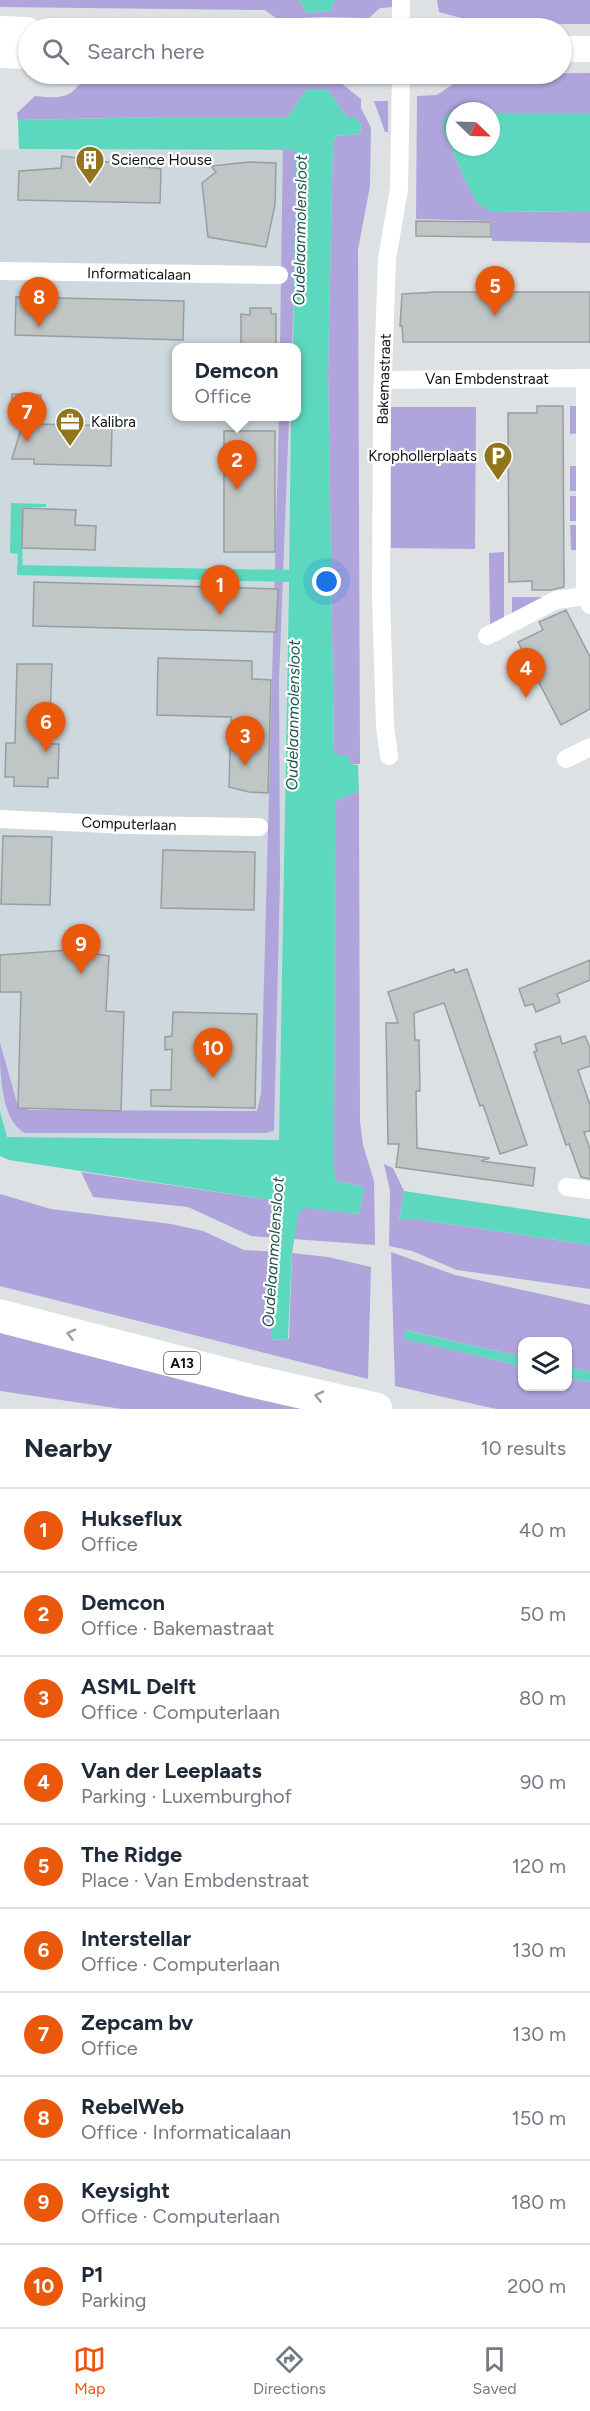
<!DOCTYPE html>
<meta charset="utf-8">
<style>
body{margin:0;font-family:Figtree,sans-serif;background:#f2f2f3;color:#1f2937}
.controls{position:absolute;right:18px;bottom:18px;display:grid;overflow:hidden;border-radius:12px;box-shadow:0 2px 4px #0004}
.controls button{width:54px;height:54px;display:grid;place-items:center;padding:0;border:0;border-bottom:2px solid #e0e1e3;background:#fff;color:#1f2937;font:30px sans-serif}
.compass{position:absolute;left:446px;top:102px;width:54px;height:54px;border-radius:50%;background:#fff;box-shadow:0 2px 4px #0004;rotate:113deg}
.you{position:absolute;left:327px;top:582px;width:21px;height:21px;margin:-15px;border:4px solid #fff;border-radius:50%;background:#1a73e8;box-shadow:0 0 0 9px #1a73e833}
.badge{display:grid;place-items:center;width:39px;height:39px;border-radius:50%;background:#ea580c;color:#fff;font-size:20px;font-weight:700}
.pin{position:absolute;translate:-50% -50px;filter:drop-shadow(0 2px 3px #0008)}
.pin::after{content:'';position:absolute;top:32px;width:21px;height:18px;background:inherit;clip-path:polygon(0 0,100% 0,50% 100%)}
.popup{position:absolute;left:172px;top:343px;width:129px;height:78px;box-sizing:border-box;display:grid;place-content:center;border-radius:12px;background:#fff;filter:drop-shadow(0 2px 4px #0005);font-size:20px;white-space:nowrap;color:#747a83}
.popup b{font-size:22px;color:#1f2937}
.popup::after{content:'';position:absolute;left:50%;top:100%;margin-left:-12px;border:12px solid transparent;border-top-color:#fff}
.list{margin:0;padding:0;list-style:none}
h2{display:flex;justify-content:space-between;align-items:center;height:78px;margin:0;padding:0 24px;font-size:26px}
h2 small{font-size:20px;font-weight:400;color:#747a83}
.list li{display:grid;grid-template-columns:39px 1fr auto;gap:18px;align-items:center;box-sizing:border-box;height:84px;padding:0 24px;border-top:2px solid #e0e1e3}
.list b{display:block;font-size:22px;white-space:nowrap}
.list p{margin:0;font-size:20px;white-space:nowrap;color:#747a83}
.list em{font-size:20px;font-style:normal;color:#747a83}
.icon{flex:none;width:33px;height:33px;fill:none;stroke:currentColor;stroke-width:2;stroke-linecap:round;stroke-linejoin:round}
.map{position:relative;flex:none;width:590px;height:1409px;overflow:hidden}
.search{position:absolute;background:#fff;box-shadow:0 2px 4px #0004;left:18px;right:18px;top:18px;height:66px;display:flex;align-items:center;gap:15px;box-sizing:border-box;padding:0 21px;border-radius:33px;color:#747a83;font-size:22px}
.sheet{height:918px;background:#fff}
nav{display:flex;justify-content:space-around;align-items:center;box-sizing:border-box;height:84px;border-top:2px solid #e0e1e3;background:#fff;font-size:16px;color:#747a83}
nav a{display:grid;justify-items:center;gap:3px}
nav .on{color:#ea580c}
.map>svg:first-child{display:block}
</style>
<div class="map">
<svg width="590" height="1409" viewBox="0 0 590 1409">
<rect width="100%" height="100%" fill="#dde1e3"/>
<!-- built -->
<path fill="#cdd8df" d="M19,149l277,1 -3,197 -116,1v68l114,1 -12,723 -272,-3 -7,-26v-961z"/>
<!-- green -->
<path fill="#afa4db" d="M0,0h299l8,13 23,-2 5,-11h58v7l-13,1 -11,10 -45,-1 -47,2 -12,-9 -265,-3z
M437,0h153v24h-125v-5l-26,-7z
M590,73v40h-99v-2h-36v3h-7l-5,9v7l24,54 23,27 100,1v31l-98,-2v-20l-76,-2 1,-123 20,-1 31,-21z
M292,74l40,2 29,23v9l10,20 -1,58 -12,64 2,514h-10l-16,-10 -6,-384 5,-228 3,-6 24,-2 1,-10 -5,-5 -9,-2 -20,-28h-20l-19,28h-125l-145,3 -1,-7 18,-17c13,1 28,4 38,-5 7,-6 11,-12 19,-16z
M419,74h26c-8,6 -12,9 -23,9z
M374,101h14v31h-3z
M283,141l16,6 -7,200 -12,1z
M570,406h10v27l-10,1z
M390,407h86l-1,142 -84,-1z
M279,417h10l-10,263 1,198 -6,253 -9,2h-240c-25,-13 -25,-63 -25,-90l17,60 12,7 228,1 4,-17z
M570,466h11v25h-11z
M570,496h11v25h-11z
M570,525h11v25h-10z
M504,552v69l-14,5 -1,-73z
M512,597h36l-36,19z
M359,791l1,330 3,24 11,36 1,64 -82,-6 6,-27 7,-5 53,7 5,-27 -28,-6 -2,-10 1,-370z
M384,1164l9,4 11,23 -5,29h24l167,25v44l-133,-19 -45,-19 -23,-5 1,-55z
M81,1172l198,29 -1,37 -27,-2 -63,-29 -95,-10z
M0,1194l51,15 120,15 32,7 41,19 33,2 -5,88 17,-1 3,-86 36,4 43,10 -3,112 -368,-93z
M391,1252l64,23 135,30v67l-22,-5v-25h-46v15l-116,-27 -1,9 117,27v20h46v-9l22,5v27h-94l-101,-23z
M0,1332l314,77h-192l-122,-18z"/>
<!-- water -->
<path fill="#5cd8bf" d="M299,0h36l-5,11 -23,2z
M307,89h20l20,28 9,1 5,6 -1,10 -24,2 -3,6 -5,228 6,384 15,2 1,8 8,1 1,26 -24,10 -1,370 2,10 28,6 -5,27 -53,-6 -7,4 -7,41 -4,86 -17,1 7,-139 -269,-41 -9,-4v-45l7,26 272,3 10,-558 -272,-7v-10l272,5 2,-153 6,-1v-68l-4,-1 3,-197 -277,-1 -1,-29 145,-3h125z
M491,113h99v99l-100,-1 -12,-7 -11,-20 -24,-54v-7l5,-9h7v33h36z
M11,503l35,1v3h-24v47l-12,-1z
M404,1191l186,28v26l-167,-25h-24z
M405,1330l117,27v9l-118,-27z
M568,1367l22,5v10l-22,-5z"/>
<g fill="none" stroke-linecap="round" stroke-linejoin="round">
<!-- stream -->
<path stroke="#5cd8bf" stroke-width="5" d="M15,551h5v19"/>
</g>
<!-- building -->
<path fill="#c0c5c6" stroke="#999d9e" stroke-width="1.5" d="M62,156l99,13 -1,34 -142,-3 1,-29 42,-3z
M249,162l27,1 -1,42 -9,42 -58,-10 -6,-54 14,-11 -5,-6z
M416,221l75,1v15l-75,-1z
M436,292h154v50h-187l-1,-16h-2l2,-32z
M16,297l168,4 -1,39 -168,-5z
M250,308h21v6h5v34h-35v-34l9,1z
M12,394l29,1 -1,29 72,2 -1,40 -77,-2v-5h-22l12,-40 -13,-1z
M537,406h26l1,181 -13,3h-19v-9l-23,1 -1,-169h29z
M224,431h51v121h-51z
M23,508l53,2 -1,15 21,1 -1,24 -73,-2z
M34,582l244,7 -2,43 -243,-6z
M566,610l24,47v52l-29,16 -43,-83 25,-12 -4,-8z
M158,658l94,3v18l19,1 -3,113 -19,-1 -20,-5 2,-70 -74,-2z
M17,664h35l-3,80h10l-1,34h-10v9l-34,-1v-9h-9l1,-34h9z
M3,836l49,1 -2,68 -49,-1z
M163,850l92,2 -1,58 -93,-2z
M70,950l39,6 -3,55 18,1 -3,99 -103,-3 3,-116h-21v-37z
M590,960v20l-33,14 3,8 -24,10 -3,-8 -8,2 -6,-17z
M454,969l1,4 12,-4 60,176 -27,9 -17,-49 -3,1 -36,-103 -30,10 1,27h4l1,51h-4l1,57 73,10 -9,3 54,7 -2,18 -137,-19 3,-23h-11l-2,-121h12l-10,-31z
M173,1012l84,2 -2,94 -104,-2v-16h20l1,-41 -7,1v-13l7,-1z
M560,1036l2,8 23,-8 5,12v18l-12,4 12,35v26l-6,1 6,17v30l-9,-2 -12,-33 -3,1 -32,-93 3,-1 -2,-7z"/>
<g fill="none" stroke-linecap="round" stroke-linejoin="round">
<!-- minor -->
<path stroke="#fff" stroke-width="18" d="M401,28v-28
M0,271l279,4
M585,378v218l5,9
M384,380l206,-2
M487,636l69,-36 29,-4
M389,756l-4,-30 -4,-129 1,-196 5,-142 12,-70 2,-115
M566,759l24,-12
M0,819l128,6 131,2
M567,1187l23,3"/>
<!-- secondary -->
<path stroke="#fff" stroke-width="26" d="M0,29l28,1
M562,49h28
M0,55l28,1"/>
<!-- motorway -->
<path stroke="#fff" stroke-width="33" d="M0,1316l252,65 124,28"/>
</g>
<!-- one-way arrows -->
<defs><path id="oneway-chevron" d="M-2-3.5L2.5 0L-2 3.5" fill="none" stroke-width="1.6" stroke-linecap="round" stroke-linejoin="round" transform="scale(1.5)"/></defs>
<g stroke="#9f9fa0">
<use href="#oneway-chevron" transform="translate(71 1334) rotate(-166)"/>
<use href="#oneway-chevron" transform="translate(319 1396) rotate(-167)"/>
</g>
<!-- icons -->
<defs>
<g id="building-pin" transform="scale(1.5)"><path d="M0 17L-7.5 6A9.5 9.5 0 1 1 7.5 6Z" fill="#90751a" stroke="#fff"/><path d="M-4-6H4V6H1V3H-1V6H-4ZM-2.5-4.3h1.7v1.8h-1.7ZM.8-4.3h1.7v1.8H.8ZM-2.5-1h1.7V.8h-1.7ZM.8-1h1.7V.8H.8Z" fill="#fff"/></g>
<g id="office-pin" transform="scale(1.5)"><path d="M0 17L-7.5 6A9.5 9.5 0 1 1 7.5 6Z" fill="#90751a" stroke="#fff"/><path d="M-6-3h4V-5.5h4V-3h4V5H-6ZM-1-4.5V-3h2v-1.5ZM-6 0V1H6V0Z" fill="#fff"/></g>
<g id="parking-pin" transform="scale(1.5)"><path d="M0 17L-7.5 6A9.5 9.5 0 1 1 7.5 6Z" fill="#90751a" stroke="#fff"/><path d="M-3.5-5.5H1a3.5 3.5 0 0 1 0 7H-1V5.5H-3.5ZM-1-3.4V-.6H.8a1.4 1.4 0 0 0 0-2.8Z" fill="#fff"/></g>
</defs>
<g fill-rule="evenodd">
<use href="#building-pin" x="90" y="160"/>
<use href="#office-pin" x="70" y="422"/>
<use href="#parking-pin" x="498" y="456"/>
</g>
<g text-anchor="middle" dominant-baseline="central" stroke-width="4.5" stroke-linejoin="round" paint-order="stroke">
<!-- shield labels -->
<rect fill="#fff" stroke="#575858" stroke-width="1.5" x="164" y="1352" width="36" height="22" rx="4.5"/>
<g font-size="14" font-weight="bold" fill="#0f1011">
<text x="182" y="1363">A13</text>
</g>
<!-- poi labels -->
<g font-size="15" fill="#0f1011" stroke="#fff" text-anchor="start">
<text x="111" y="160">Science House</text>
<text x="91" y="422">Kalibra</text>
<text x="477" y="456" text-anchor="end">Krophollerplaats</text>
</g>
<!-- street labels -->
<g font-size="15" fill="#0f1011" stroke="#fff">
<text transform="translate(139 274) rotate(1)">Informaticalaan</text>
<text transform="translate(384 379) rotate(-88)">Bakemastraat</text>
<text x="487" y="379">Van Embdenstraat</text>
<text transform="translate(129 824) rotate(2)">Computerlaan</text>
</g>
<!-- water labels -->
<g font-size="16" font-style="italic" fill="#20554a" stroke="#fff">
<text transform="translate(300 230) rotate(-89)">Oudelaanmolensloot</text>
<text transform="translate(293 715) rotate(-89)">Oudelaanmolensloot</text>
<text transform="translate(273 1252) rotate(-86)">Oudelaanmolensloot</text>
</g>
</g>
</svg>
<div class="controls">
<button><svg class="icon" aria-label="layers" viewBox="0 0 24 24"><path d="M12 4l9 5-9 5-9-5zM3 14l9 5 9-5"/></svg></button>
</div>
<svg class="compass" viewBox="-18 -18 36 36"><path d="M0-13l5 13h-10z" fill="#e53935"/><path d="M0 13l5-13h-10z" fill="#747a83"/></svg>
<div class="you"></div>
<div class="pin badge" style="left:220px;top:615px">1</div>
<div class="pin badge" style="left:237px;top:490px">2</div>
<div class="popup"><b>Demcon</b>Office</div>
<div class="pin badge" style="left:245px;top:766px">3</div>
<div class="pin badge" style="left:526px;top:698px">4</div>
<div class="pin badge" style="left:495px;top:316px">5</div>
<div class="pin badge" style="left:46px;top:752px">6</div>
<div class="pin badge" style="left:27px;top:442px">7</div>
<div class="pin badge" style="left:39px;top:327px">8</div>
<div class="pin badge" style="left:81px;top:974px">9</div>
<div class="pin badge" style="left:213px;top:1078px">10</div>
<div class="search"><svg class="icon" aria-label="search" viewBox="0 0 24 24"><circle cx="10" cy="10" r="6"/><path d="M15 15l6 6"/></svg>Search here</div>
</div>
<section class="sheet">
<h2>Nearby<small>10 results</small></h2>
<ul class="list">
<li><span class="badge">1</span><div><b>Hukseflux</b><p>Office</p></div><em>40 m</em></li>
<li><span class="badge">2</span><div><b>Demcon</b><p>Office · Bakemastraat</p></div><em>50 m</em></li>
<li><span class="badge">3</span><div><b>ASML Delft</b><p>Office · Computerlaan</p></div><em>80 m</em></li>
<li><span class="badge">4</span><div><b>Van der Leeplaats</b><p>Parking · Luxemburghof</p></div><em>90 m</em></li>
<li><span class="badge">5</span><div><b>The Ridge</b><p>Place · Van Embdenstraat</p></div><em>120 m</em></li>
<li><span class="badge">6</span><div><b>Interstellar</b><p>Office · Computerlaan</p></div><em>130 m</em></li>
<li><span class="badge">7</span><div><b>Zepcam bv</b><p>Office</p></div><em>130 m</em></li>
<li><span class="badge">8</span><div><b>RebelWeb</b><p>Office · Informaticalaan</p></div><em>150 m</em></li>
<li><span class="badge">9</span><div><b>Keysight</b><p>Office · Computerlaan</p></div><em>180 m</em></li>
<li><span class="badge">10</span><div><b>P1</b><p>Parking</p></div><em>200 m</em></li>
</ul>
</section>
<nav>
<a class="on"><svg class="icon" aria-label="map" viewBox="0 0 24 24"><path d="M3 6l6-2 6 2 6-2v14l-6 2-6-2-6 2zM9 4v14M15 6v14"/></svg>Map</a>
<a><svg class="icon" aria-label="directions" viewBox="0 0 24 24"><path d="M12 3l9 9-9 9-9-9zM9 14v-3h6M13 9l2 2-2 2"/></svg>Directions</a>
<a><svg class="icon" aria-label="saved" viewBox="0 0 24 24"><path d="M7 4h10v16l-5-4-5 4z"/></svg>Saved</a>
</nav>
